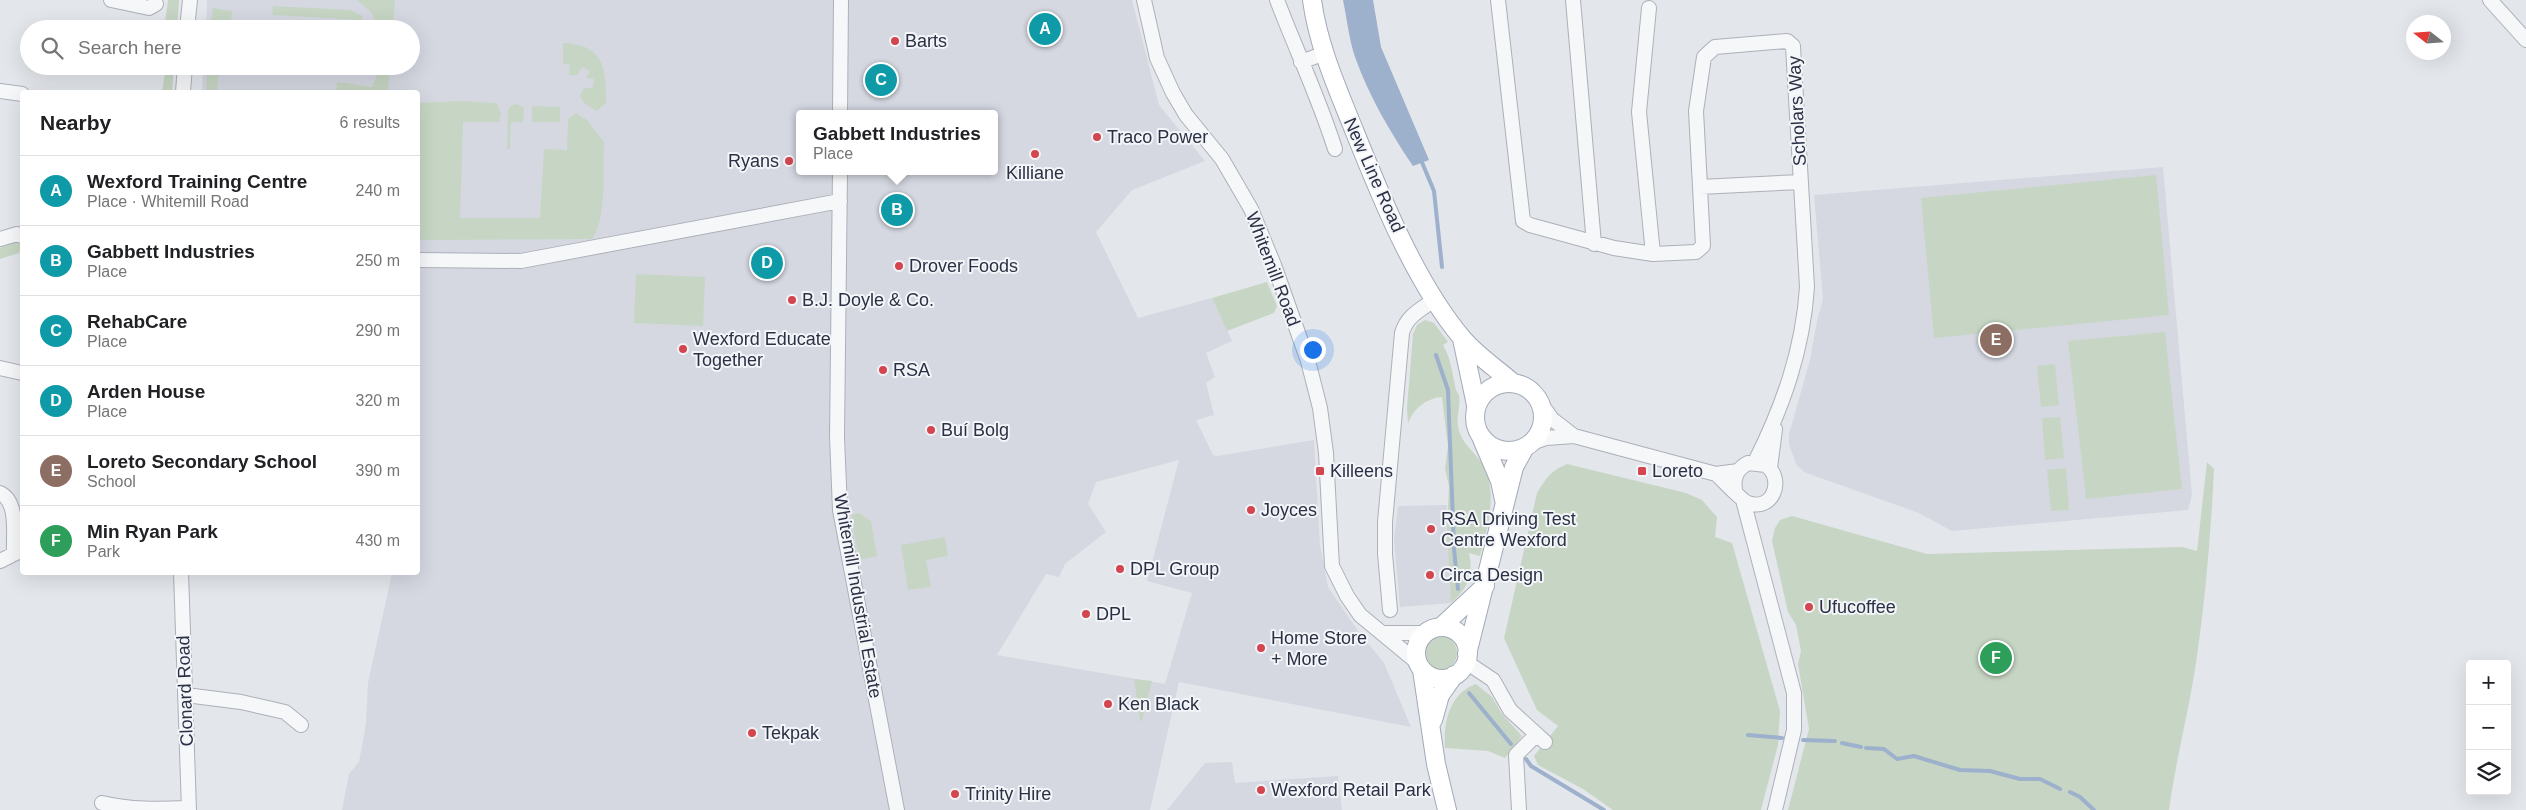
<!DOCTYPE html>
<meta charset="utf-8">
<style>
body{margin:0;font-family:Helvetica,sans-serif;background:#f2f2f2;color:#202124}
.controls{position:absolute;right:15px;bottom:15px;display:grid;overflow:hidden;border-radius:5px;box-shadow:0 5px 20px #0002}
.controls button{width:45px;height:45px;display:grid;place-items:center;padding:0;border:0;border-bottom:1px solid #e0e0e0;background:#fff;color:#202124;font:25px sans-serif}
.compass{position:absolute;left:2406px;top:15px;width:45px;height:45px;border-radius:50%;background:#fff;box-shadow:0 5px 20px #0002;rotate:287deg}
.you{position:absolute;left:1312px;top:349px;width:18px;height:18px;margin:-12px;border:4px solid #fff;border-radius:50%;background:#1a73e8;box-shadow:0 0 0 8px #1a73e833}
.badge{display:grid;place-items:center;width:32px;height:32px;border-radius:50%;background:#d3454f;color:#fff;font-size:16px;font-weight:700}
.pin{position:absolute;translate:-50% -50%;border:2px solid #fff;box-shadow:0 1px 5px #0006}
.popup{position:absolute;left:796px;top:110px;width:202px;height:65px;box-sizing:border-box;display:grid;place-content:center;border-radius:5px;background:#fff;filter:drop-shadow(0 1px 4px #0005);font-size:16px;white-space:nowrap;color:#757577}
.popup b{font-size:19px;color:#202124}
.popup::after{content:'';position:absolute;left:50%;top:100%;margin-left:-10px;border:10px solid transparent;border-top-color:#fff}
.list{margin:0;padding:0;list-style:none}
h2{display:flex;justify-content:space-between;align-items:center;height:65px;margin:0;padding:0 20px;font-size:21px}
h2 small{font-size:16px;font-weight:400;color:#757577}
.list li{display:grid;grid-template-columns:32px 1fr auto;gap:15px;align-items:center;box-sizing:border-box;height:70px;padding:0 20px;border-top:1px solid #e0e0e0}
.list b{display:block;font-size:19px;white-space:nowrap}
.list p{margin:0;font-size:16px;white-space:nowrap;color:#757577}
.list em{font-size:16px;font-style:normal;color:#757577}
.icon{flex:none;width:28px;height:28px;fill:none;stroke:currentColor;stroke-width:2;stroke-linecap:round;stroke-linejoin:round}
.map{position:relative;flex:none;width:2526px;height:810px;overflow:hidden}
.search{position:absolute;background:#fff;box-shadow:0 5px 20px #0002;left:20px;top:20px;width:400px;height:55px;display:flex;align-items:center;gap:12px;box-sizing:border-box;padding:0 18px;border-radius:28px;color:#757577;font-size:19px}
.panel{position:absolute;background:#fff;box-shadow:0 5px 20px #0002;left:20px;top:90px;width:400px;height:485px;border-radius:5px}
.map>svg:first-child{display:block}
</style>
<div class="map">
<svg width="2526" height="810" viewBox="0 0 2526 810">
<rect width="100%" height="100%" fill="#e3e6eb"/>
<!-- built -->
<path fill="#d5d8e1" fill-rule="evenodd" d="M207,0h925l27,105 46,56 -73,29 -36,42 42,86 74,-20 20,43 -26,12 9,24 -9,6 8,32 -18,5 17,35 4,1 97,-16 6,105 8,42 30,44 26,32 27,64 -232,-45 -29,128h-808l7,-36 10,-12 7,-38 2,-41 24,-110 26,-1v-480h-216l1,-26h208v-37h-205zM800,114h194v57h-194zM1179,460l-32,121 45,12 -27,91 -168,-29 49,-81 13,3 6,-13 41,-32 -18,-28 8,-22z
M2163,167l29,328 -4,15 -236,21 -33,-18 -104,-37 -11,-4 -8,-8 -7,-20v-10l21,-74 7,-39 6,-22 -9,-104z
M1447,505l-1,41 2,1 2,10 1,46 -51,4 -6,-68 4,-33z
M1232,762l3,21 103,-7 4,34h-175l38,-47z"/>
<!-- green -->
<path fill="#c7d6c4" d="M168,0h11l-2,29h-13z
M357,0h38l-2,29h-13l-9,-17z
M273,6l78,4 11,6v4l-90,-5z
M213,8l19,3 -1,10h-9l-1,8h-11z
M563,43c42,2 43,25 43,60l-9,8 -12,-7 -5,-8 3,-7 10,-2 1,-8 -8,-1 4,-7 -8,-4 -5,8h-8l1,-10 -7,-1z
M166,66h8l-2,26h-10z
M207,66h12l-2,26h-11z
M385,66h5l-2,26h-52l1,-10 35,5 6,-15 6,1z
M463,101l32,2 3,2 3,9 -2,8h-36l-3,96h80l4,-69 23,1 1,-31 8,-6 11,7 17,22c-1,25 3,78 -12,97l-174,1v-137z
M517,104l7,4 -1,14h-12l-1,27h-3l1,-40 4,-4z
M532,106l28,1v15h-28z
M2156,175l13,140 -235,23 -13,-140z
M16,242l6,3 -3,8 -19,6v-11z
M636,274l69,3 -2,49 -69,-3z
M1267,282l10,24 -3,7 -47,18 -15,-33z
M1425,320l9,3 14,19 -5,3c8,14 9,26 12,41 0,3 3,7 4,10 2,11 -4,22 0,35 4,13 14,20 22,31 18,28 7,64 -1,94l-11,-3c5,23 -2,36 -18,50l-3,-56h-2l3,-61 -4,-17 3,-23 -6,-49c-16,1 -30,13 -34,27l-1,-16 6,-74 4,-9z
M2165,332l17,157 -96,10 -18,-158z
M2055,364l4,41 -18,2 -4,-41z
M2060,417l4,41 -19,2 -3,-42z
M2207,462l7,7c-3,62 -8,125 -17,187 -7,51 -21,102 -28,154h-381l21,-81 -11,-65 3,-13 -5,-26 -8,-13 -16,-71 3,-13 5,-8 12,-4 135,38 255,-7 15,4z
M1567,464l119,29 16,7 15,17 -2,20 17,6 48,168 -2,34 -17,65h-148l-30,-21 -45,-24 -4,-9 24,-30 -21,-16 -33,-72 33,-145c8,-14 15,-23 30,-29z
M2066,468l3,42 -18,1 -4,-41z
M859,513l12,8 6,35 -18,4 -8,-45z
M945,537l3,19 -22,4 5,27 -23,3 -7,-45z
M1423 653a17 17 0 1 1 34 0a17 17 0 1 1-34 0Z
M1134,679l18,2 -10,40h-2z
M1476,684l16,13 10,17 20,22 -17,22 -17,-7 -43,-3c-2,-24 4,-55 31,-64z"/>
<!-- water -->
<path fill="#9db0cc" d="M1343,0h30l8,47 48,113 -16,6c-23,-34 -44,-70 -58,-109 -6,-18 -8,-38 -12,-57z"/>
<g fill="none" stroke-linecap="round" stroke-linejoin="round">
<!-- stream -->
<path stroke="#9db0cc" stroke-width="4" d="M1421,160l13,31 8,76
M1436,355l12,35 6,159 4,40
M1469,693l42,51
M1748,735l34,3
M1803,740l32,1
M1842,743l19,4
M1866,748l18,1 13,10 17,-3 46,14 30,1 30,8h20l20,10
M1526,759l5,7 73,44
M2070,792l10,5 14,13"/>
<!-- minor casing -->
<g stroke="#acb0b9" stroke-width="16">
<path id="minor" d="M111,0l38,8 7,-4
M1144,0l13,58 16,35 13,22 36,44 29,50 23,56 34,96 12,47 6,45 6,113 15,30 13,19 58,48
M1277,0c19,50 42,98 58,149
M1498,0l25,221 7,4 84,23 39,6 43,-2 7,-6 -3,-59
M1573,0l21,244
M2490,0l36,40
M1649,8l-10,104 14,142
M187,29l3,-29
M1301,62l24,-9
M0,91l22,3
M183,92l2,-26
M840,114l1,-114
M840,171l-3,266 3,73 57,300
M0,239l17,-5 5,2
M418,260l103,1 319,-60
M0,368l22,5
M1540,402l12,17 22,17
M1532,443l14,-5 28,-2 142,38 22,-3
M1755,462c28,-56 48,-112 52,-175l-14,-241 -6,-5 -72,6 -11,10 -8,54 4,76 100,-5
M1770,468l5,-39
M1716,474c7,6 26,27 32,29 25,9 37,-24 18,-38l-18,-2c-11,6 -15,14 -13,27
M0,493c19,9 13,42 14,61
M1743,500l51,193v37l-19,80
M0,561l22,-11
M181,572l8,238
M1390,610l-5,-56v-32l17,-189c5,-18 19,-23 33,-34
M1383,633h43
M1466,662l27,18 17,30 35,32
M186,695l55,7 44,10 16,13
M102,803c29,7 57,6 87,5
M1519,810l-3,-55 20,-20"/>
</g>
<!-- major casing -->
<g stroke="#a2a9b8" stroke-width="20">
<path id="major" d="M1312,0c6,45 25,88 42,130 27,67 61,152 108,208 14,17 34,30 51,45
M1462,339l14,66
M1475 417a34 34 0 1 1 68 0a34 34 0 1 1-68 0Z
M1482,439l18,42 4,19
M1441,627l44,-41
M1416 653a26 26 0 1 1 52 0a26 26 0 1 1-52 0Z
M1467,654l47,-187 10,-18
M1422,670l14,94 11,46
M1433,720l7,-25 14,-20"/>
</g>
<!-- minor -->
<use href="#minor" stroke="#f6f7f9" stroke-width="14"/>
<!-- major -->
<use href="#major" stroke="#fff" stroke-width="18"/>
</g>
<!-- markers -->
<g fill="#d3454f" stroke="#f3f5f9" stroke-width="2">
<circle cx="895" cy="41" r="5"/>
<circle cx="1097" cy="137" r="5"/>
<circle cx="1035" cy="154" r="5"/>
<circle cx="789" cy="161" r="5"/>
<circle cx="899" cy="266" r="5"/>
<circle cx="792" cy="300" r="5"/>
<circle cx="683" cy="349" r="5"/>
<circle cx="883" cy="370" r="5"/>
<circle cx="931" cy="430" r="5"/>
<rect x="1315" y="466" width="10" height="10" rx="2.5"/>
<rect x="1637" y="466" width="10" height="10" rx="2.5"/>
<circle cx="1251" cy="510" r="5"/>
<circle cx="1431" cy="529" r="5"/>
<circle cx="1120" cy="569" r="5"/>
<circle cx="1430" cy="575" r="5"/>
<circle cx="1809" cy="607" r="5"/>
<circle cx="1086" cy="614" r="5"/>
<circle cx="1261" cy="648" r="5"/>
<circle cx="1108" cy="704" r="5"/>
<circle cx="752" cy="733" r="5"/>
<circle cx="1261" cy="790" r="5"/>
<circle cx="955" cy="794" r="5"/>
</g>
<g text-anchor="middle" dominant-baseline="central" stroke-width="4" stroke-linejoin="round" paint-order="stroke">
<!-- poi labels -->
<g font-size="18" fill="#2a3144" stroke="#f3f5f9" text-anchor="start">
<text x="905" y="41">Barts</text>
<text x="1107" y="137">Traco Power</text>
<text x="779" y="161" text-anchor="end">Ryans</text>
<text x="1035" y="173" text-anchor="middle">Killiane</text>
<text x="909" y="266">Drover Foods</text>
<text x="802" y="300">B.J. Doyle &amp; Co.</text>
<text x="693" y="339">Wexford Educate<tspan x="693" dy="21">Together</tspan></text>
<text x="893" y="370">RSA</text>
<text x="941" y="430">Buí Bolg</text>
<text x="1330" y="471">Killeens</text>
<text x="1652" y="471">Loreto</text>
<text x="1261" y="510">Joyces</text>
<text x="1441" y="519">RSA Driving Test<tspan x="1441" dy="21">Centre Wexford</tspan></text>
<text x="1130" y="569">DPL Group</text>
<text x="1440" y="575">Circa Design</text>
<text x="1819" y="607">Ufucoffee</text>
<text x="1096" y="614">DPL</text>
<text x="1271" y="638">Home Store<tspan x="1271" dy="21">+ More</tspan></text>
<text x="1118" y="704">Ken Black</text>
<text x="762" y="733">Tekpak</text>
<text x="1271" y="790">Wexford Retail Park</text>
<text x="965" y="794">Trinity Hire</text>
</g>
<!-- street labels -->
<g font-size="18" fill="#2a3144" stroke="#f3f5f9">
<text transform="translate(1797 111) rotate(-93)">Scholars Way</text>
<text transform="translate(1374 175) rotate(66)">New Line Road</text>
<text transform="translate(1273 269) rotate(69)">Whitemill Road</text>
<text transform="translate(858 596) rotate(80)">Whitemill Industrial Estate</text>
<text transform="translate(185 691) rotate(-92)">Clonard Road</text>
</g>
</g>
</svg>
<div class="controls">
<button>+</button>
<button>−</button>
<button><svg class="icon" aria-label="layers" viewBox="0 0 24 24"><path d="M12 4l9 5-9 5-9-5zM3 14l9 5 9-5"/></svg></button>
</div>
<svg class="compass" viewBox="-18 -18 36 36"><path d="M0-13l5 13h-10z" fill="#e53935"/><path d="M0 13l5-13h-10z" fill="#757577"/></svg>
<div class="you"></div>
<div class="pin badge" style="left:1045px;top:29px;background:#0f9aa8">A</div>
<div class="pin badge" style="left:897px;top:210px;background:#0f9aa8">B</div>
<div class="popup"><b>Gabbett Industries</b>Place</div>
<div class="pin badge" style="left:881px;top:80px;background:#0f9aa8">C</div>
<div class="pin badge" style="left:767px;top:263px;background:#0f9aa8">D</div>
<div class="pin badge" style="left:1996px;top:340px;background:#8d6e63">E</div>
<div class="pin badge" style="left:1996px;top:658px;background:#2e9e5b">F</div>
<div class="search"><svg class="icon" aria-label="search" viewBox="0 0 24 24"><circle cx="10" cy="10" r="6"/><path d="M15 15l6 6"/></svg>Search here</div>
<section class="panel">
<h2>Nearby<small>6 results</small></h2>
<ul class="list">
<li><span class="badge" style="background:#0f9aa8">A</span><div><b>Wexford Training Centre</b><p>Place · Whitemill Road</p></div><em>240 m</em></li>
<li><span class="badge" style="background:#0f9aa8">B</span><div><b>Gabbett Industries</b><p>Place</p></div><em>250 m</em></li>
<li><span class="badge" style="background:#0f9aa8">C</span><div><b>RehabCare</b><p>Place</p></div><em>290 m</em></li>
<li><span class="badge" style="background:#0f9aa8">D</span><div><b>Arden House</b><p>Place</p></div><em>320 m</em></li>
<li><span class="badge" style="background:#8d6e63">E</span><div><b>Loreto Secondary School</b><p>School</p></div><em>390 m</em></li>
<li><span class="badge" style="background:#2e9e5b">F</span><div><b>Min Ryan Park</b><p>Park</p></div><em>430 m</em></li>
</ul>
</section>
</div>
